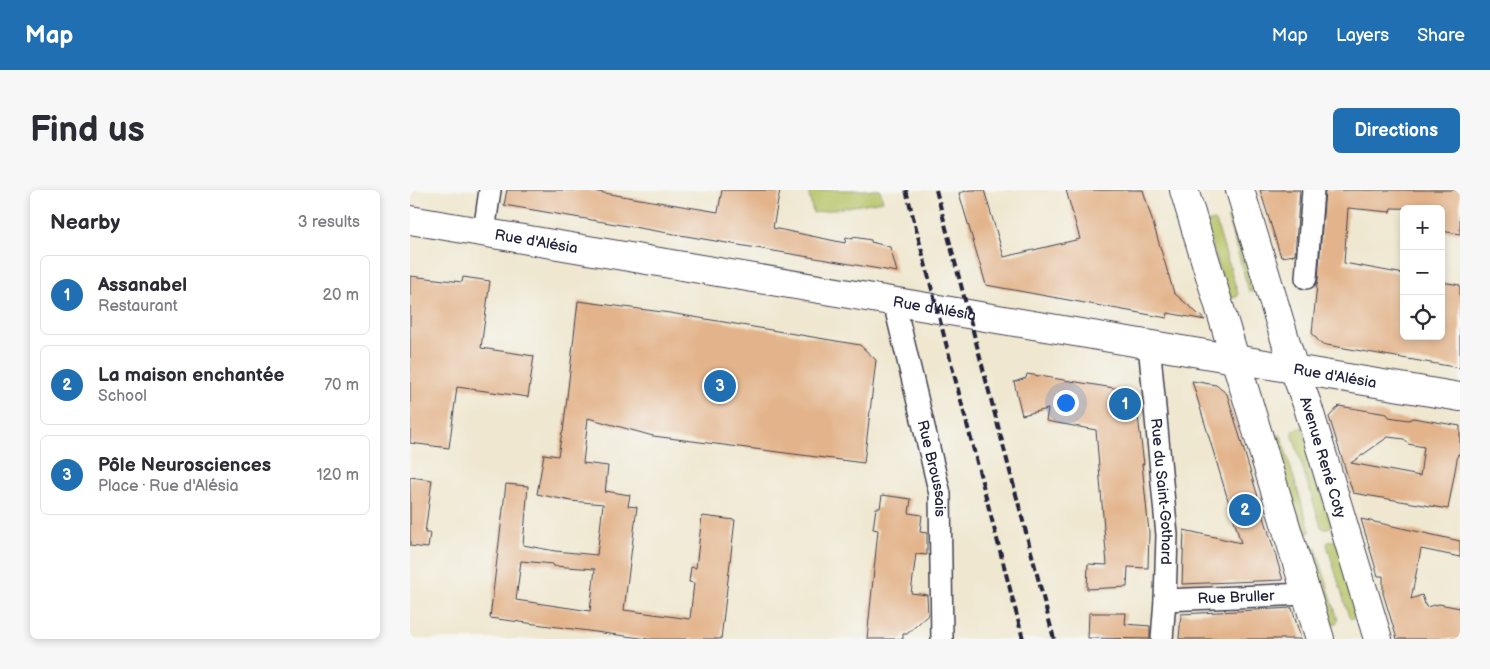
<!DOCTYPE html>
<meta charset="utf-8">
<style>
body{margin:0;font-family:"Balsamiq Sans",sans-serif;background:#f7f7f7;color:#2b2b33}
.controls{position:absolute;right:15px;top:15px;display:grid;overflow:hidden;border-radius:8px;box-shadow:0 2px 8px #0003}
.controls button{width:45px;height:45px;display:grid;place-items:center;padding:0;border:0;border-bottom:1px solid #e1e1e2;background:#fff;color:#2b2b33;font:25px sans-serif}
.you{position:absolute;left:655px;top:212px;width:18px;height:18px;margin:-12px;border:4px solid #fff;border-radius:50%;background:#1a73e8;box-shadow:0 0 0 8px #1a73e833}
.badge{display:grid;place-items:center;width:32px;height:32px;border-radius:50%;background:#1f6fb2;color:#fff;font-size:16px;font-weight:700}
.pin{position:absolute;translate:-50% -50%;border:2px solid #fff;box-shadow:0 1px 5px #0006}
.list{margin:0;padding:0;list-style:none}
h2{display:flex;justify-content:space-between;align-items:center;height:65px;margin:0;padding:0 20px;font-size:21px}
h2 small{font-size:16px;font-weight:400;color:#7c7c81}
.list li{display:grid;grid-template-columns:32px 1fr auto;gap:15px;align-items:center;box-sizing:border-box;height:80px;margin:0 10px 10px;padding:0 10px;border:1px solid #e1e1e2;border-radius:8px}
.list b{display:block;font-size:19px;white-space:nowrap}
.list p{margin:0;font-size:16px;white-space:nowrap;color:#7c7c81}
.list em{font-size:16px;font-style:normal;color:#7c7c81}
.icon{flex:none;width:28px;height:28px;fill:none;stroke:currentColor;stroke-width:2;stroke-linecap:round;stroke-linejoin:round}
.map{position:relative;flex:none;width:1050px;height:449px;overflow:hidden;border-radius:8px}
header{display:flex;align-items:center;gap:30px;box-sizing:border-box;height:70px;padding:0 25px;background:#1f6fb2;color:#fff}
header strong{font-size:24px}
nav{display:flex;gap:28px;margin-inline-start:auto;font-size:18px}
.intro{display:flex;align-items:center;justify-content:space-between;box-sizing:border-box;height:120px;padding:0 30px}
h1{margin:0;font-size:35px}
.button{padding:12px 22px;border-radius:8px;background:#1f6fb2;color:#fff;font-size:18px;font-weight:700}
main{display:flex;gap:30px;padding:0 30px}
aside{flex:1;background:#fff;border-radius:8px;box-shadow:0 2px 8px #0003}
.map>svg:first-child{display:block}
</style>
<header>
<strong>Map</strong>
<nav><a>Map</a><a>Layers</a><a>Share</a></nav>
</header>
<div class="intro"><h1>Find us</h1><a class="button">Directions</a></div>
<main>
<aside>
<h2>Nearby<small>3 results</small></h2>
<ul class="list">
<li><span class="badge">1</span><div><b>Assanabel</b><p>Restaurant</p></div><em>20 m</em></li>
<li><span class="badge">2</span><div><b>La maison enchantée</b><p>School</p></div><em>70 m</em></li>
<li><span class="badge">3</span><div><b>Pôle Neurosciences</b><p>Place · Rue d'Alésia</p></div><em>120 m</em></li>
</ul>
</aside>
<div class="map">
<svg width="1050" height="449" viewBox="0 0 1050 449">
<rect width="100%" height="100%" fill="#f6f6f2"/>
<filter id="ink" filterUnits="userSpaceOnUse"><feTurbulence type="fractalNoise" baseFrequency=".02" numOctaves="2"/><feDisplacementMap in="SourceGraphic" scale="10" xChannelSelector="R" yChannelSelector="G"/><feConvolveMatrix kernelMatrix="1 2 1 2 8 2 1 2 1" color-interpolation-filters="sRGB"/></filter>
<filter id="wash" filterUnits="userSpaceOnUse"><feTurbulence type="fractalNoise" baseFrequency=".0096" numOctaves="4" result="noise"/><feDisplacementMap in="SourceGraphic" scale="20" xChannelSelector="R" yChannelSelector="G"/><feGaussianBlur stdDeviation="1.12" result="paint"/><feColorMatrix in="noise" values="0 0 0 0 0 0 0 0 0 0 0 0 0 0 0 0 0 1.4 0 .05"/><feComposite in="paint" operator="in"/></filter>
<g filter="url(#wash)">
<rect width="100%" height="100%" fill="#efe7cf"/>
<!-- green -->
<path fill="#b6c263" stroke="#6c724f" d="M398,0h72l3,11 -70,12z
M828,23l23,76 -9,3 -3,-1 -21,-72 1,-3z
M804,31l2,1 22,72 -1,3 -9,2 -23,-76z
M893,237l29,99 -8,3 -3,-2 -29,-94 2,-3z
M869,245l2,1 29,95 -1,2 -8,3 -31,-99z
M927,350l23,76 -9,3 -2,-2 -22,-72 1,-3z
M903,357l3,1 22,72 -2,3 -8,3 -24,-76z"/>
<g id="blocks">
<!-- building -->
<path fill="#e3b48b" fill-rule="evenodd" d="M97,0h79l132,22 4,-22h58l-7,38 72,15 1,-6 7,2v-2l18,3v2l19,5 7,25 -393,-67z
M560,0h14l20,67 76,-18 -14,-49h77l31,103 31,27 -37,-7 -1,5 -181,-33 -27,-92z
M850,0h40l-5,65 -14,2z
M915,0h135v44l-19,-3v-22l-50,-1 -1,4 -42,-4 -4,55 60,11v62h37v-54l19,3v83l-139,-24 -9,-11 5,-48 1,-6z
M0,86l52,6 1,-5 27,4 -9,67 53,8 -6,41 -71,-10 -8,61 -39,-5z
M168,111l92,12 190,32 16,15 -12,103 -211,-27 -65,-18 -5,45 25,3 -3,27v-2l25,4 -2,11 9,1 -13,103 66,9 4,-36 -5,-1 2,-15 5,1 6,-52 33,4 -14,119h-73l-158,-21 16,-134 22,2 -5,59 32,6 42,4 6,-51 -32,-3 -34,-7 7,-40 14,2 4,-24h1zM111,371l32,3v2l42,3 -5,42 -74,-11z
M617,184l93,15 -2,9 18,3 8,63h-2l7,68 -1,36 -20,-1 -1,20 -40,2 1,-25 19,1 -11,-135 -50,-9 2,-12 -26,6 -8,-33 12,-4z
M782,191l24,4 11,9 56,186 -101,4 2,-54 57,13z
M929,216l48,8 2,3 20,3 4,-2 47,8v29l-2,-1 -10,55 -95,-16 -24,-76zM978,247l16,2 4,5 16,3 -4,29 -69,-13z
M0,287l22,3 -7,53h5l-2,15 -18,-2z
M472,305l29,4 -2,14 13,2 -2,17 7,1v22l-11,-1 -5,39 16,2 1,20 -21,19h-4v5h-36l11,-109 -5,-1 3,-21h4z
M951,329l99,22v16l-39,-8 -10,50 11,-4 4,12 13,-3 21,4v31h-63l-14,-46v-17h-5z
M882,418l9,31h-122l2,-25z
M679,423h37l-1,11 25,2v13l-62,-1z"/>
</g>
</g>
<g filter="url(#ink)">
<use href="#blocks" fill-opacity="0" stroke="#414051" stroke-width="1"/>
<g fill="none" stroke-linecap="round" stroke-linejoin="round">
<!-- street casing -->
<g stroke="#414051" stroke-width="24">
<g id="street">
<path d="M74,42l6,-42"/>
<path d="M896,88l7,-88"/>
<path id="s1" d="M484,112l46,192 2,145"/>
<path id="s2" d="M739,154l18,191 -2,65 -3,39"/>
<path id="s3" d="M755,410l142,-6"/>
</g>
</g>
<!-- secondary casing -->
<g stroke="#414051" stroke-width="30">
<g id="secondary">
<path d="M774,0l136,449"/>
<path id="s4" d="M830,0l54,179 13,35 71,235"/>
<path id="s5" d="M0,30l1050,177"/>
</g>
</g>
<!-- street -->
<use href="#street" stroke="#fff" stroke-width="21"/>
<!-- secondary -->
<use href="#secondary" stroke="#fff" stroke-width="28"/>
<!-- rail -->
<path stroke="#22223b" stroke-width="4" stroke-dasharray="8 4" stroke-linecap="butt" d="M496,0l117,449
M526,0l118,449"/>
</g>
</g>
<g text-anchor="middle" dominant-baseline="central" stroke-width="5" stroke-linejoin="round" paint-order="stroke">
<!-- street labels -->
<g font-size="15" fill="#22223b" stroke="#f6f6f2">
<text stroke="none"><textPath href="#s5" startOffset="128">Rue d'Alésia</textPath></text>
<text stroke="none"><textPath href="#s5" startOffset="532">Rue d'Alésia</textPath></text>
<text stroke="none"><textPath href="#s5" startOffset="938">Rue d'Alésia</textPath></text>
<text stroke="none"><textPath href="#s4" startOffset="280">Avenue René Coty</textPath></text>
<text stroke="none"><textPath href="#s1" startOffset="171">Rue Broussais</textPath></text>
<text stroke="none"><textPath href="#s2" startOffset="148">Rue du Saint-Gothard</textPath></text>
<text stroke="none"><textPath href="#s3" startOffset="71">Rue Bruller</textPath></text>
</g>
</g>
</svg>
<div class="controls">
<button>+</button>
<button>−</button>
<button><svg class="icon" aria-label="locate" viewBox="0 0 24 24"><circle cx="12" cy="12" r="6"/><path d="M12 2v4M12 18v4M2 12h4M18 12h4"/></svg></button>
</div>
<div class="you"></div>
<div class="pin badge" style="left:715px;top:214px">1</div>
<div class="pin badge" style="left:835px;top:320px">2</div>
<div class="pin badge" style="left:310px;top:196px">3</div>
</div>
</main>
